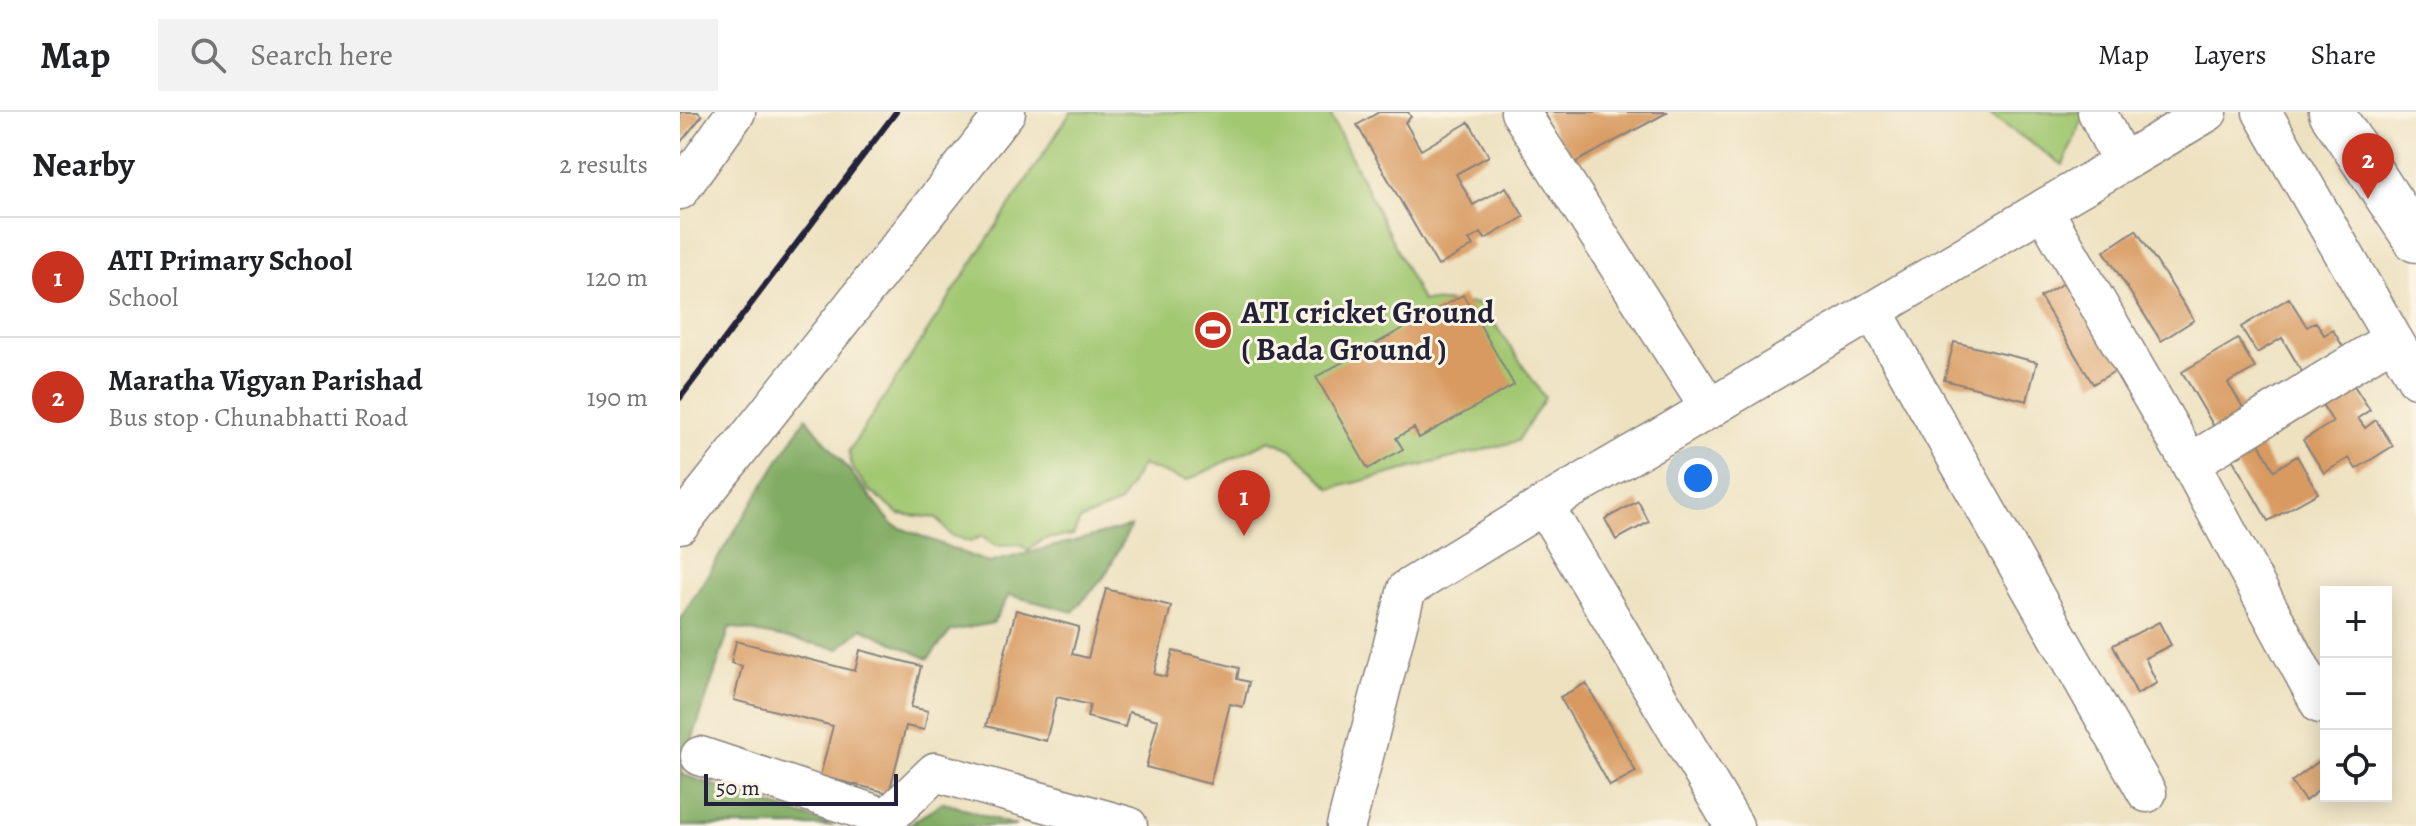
<!DOCTYPE html>
<meta charset="utf-8">
<style>
body{margin:0;font-family:Alegreya,serif;background:#f2f2f2;color:#202124}
.controls{position:absolute;right:24px;bottom:24px;display:grid;overflow:hidden;border-radius:0px;box-shadow:0 4px 20px #0003}
.controls button{width:72px;height:72px;display:grid;place-items:center;padding:0;border:0;border-bottom:2px solid #e0e0e0;background:#fff;color:#202124;font:40px sans-serif}
.scale{position:absolute;left:24px;bottom:20px;width:194px;box-sizing:border-box;padding-left:8px;border:4px solid #22223b;border-top:0;font-size:22px;line-height:28px;white-space:nowrap;color:#22223b;-webkit-text-stroke:6px #fcf5e5;paint-order:stroke}
.you{position:absolute;left:1018px;top:366px;width:28px;height:28px;margin:-20px;border:6px solid #fff;border-radius:50%;background:#1a73e8;box-shadow:0 0 0 12px #1a73e833}
.badge{display:grid;place-items:center;width:52px;height:52px;border-radius:50%;background:#c8321e;color:#fff;font-size:26px;font-weight:700}
.pin{position:absolute;translate:-50% -66px;filter:drop-shadow(0 2px 4px #0008)}
.pin::after{content:'';position:absolute;top:42px;width:28px;height:24px;background:inherit;clip-path:polygon(0 0,100% 0,50% 100%)}
.list{margin:0;padding:0;list-style:none}
h2{display:flex;justify-content:space-between;align-items:center;height:104px;margin:0;padding:0 32px;font-size:34px}
h2 small{font-size:26px;font-weight:400;color:#757577}
.list li{display:grid;grid-template-columns:52px 1fr auto;gap:24px;align-items:center;box-sizing:border-box;height:120px;padding:0 32px;border-top:2px solid #e0e0e0}
.list b{display:block;font-size:30px;white-space:nowrap}
.list p{margin:0;font-size:26px;white-space:nowrap;color:#757577}
.list em{font-size:26px;font-style:normal;color:#757577}
.icon{flex:none;width:44px;height:44px;fill:none;stroke:currentColor;stroke-width:2;stroke-linecap:round;stroke-linejoin:round}
.map{position:relative;flex:none;width:1736px;height:714px;overflow:hidden}
header{display:flex;align-items:center;gap:48px;box-sizing:border-box;height:112px;padding:0 40px;background:#fff;border-bottom:2px solid #e0e0e0}
header strong{font-size:38px}
nav{display:flex;gap:44px;margin-inline-start:auto;font-size:28px}
.search{width:560px;height:72px;background:#f2f2f2;display:flex;align-items:center;gap:20px;box-sizing:border-box;padding:0 28px;border-radius:0px;color:#757577;font-size:30px}
main{display:flex}
aside{flex:1;background:#fff}
.map>svg:first-child{display:block}
</style>
<header>
<strong>Map</strong>
<div class="search"><svg class="icon" aria-label="search" viewBox="0 0 24 24"><circle cx="10" cy="10" r="6"/><path d="M15 15l6 6"/></svg>Search here</div>
<nav><a>Map</a><a>Layers</a><a>Share</a></nav>
</header>
<main>
<aside>
<h2>Nearby<small>2 results</small></h2>
<ul class="list">
<li><span class="badge">1</span><div><b>ATI Primary School</b><p>School</p></div><em>120 m</em></li>
<li><span class="badge">2</span><div><b>Maratha Vigyan Parishad</b><p>Bus stop · Chunabhatti Road</p></div><em>190 m</em></li>
</ul>
</aside>
<div class="map">
<svg width="1736" height="714" viewBox="0 0 1736 714">
<rect width="100%" height="100%" fill="#fcf5e5"/>
<filter id="ink" filterUnits="userSpaceOnUse"><feTurbulence type="fractalNoise" baseFrequency=".0125" numOctaves="2"/><feDisplacementMap in="SourceGraphic" scale="16" xChannelSelector="R" yChannelSelector="G"/><feConvolveMatrix kernelMatrix="1 2 1 2 8 2 1 2 1" color-interpolation-filters="sRGB"/></filter>
<filter id="wash" filterUnits="userSpaceOnUse"><feTurbulence type="fractalNoise" baseFrequency=".006" numOctaves="4" result="noise"/><feDisplacementMap in="SourceGraphic" scale="32" xChannelSelector="R" yChannelSelector="G"/><feGaussianBlur stdDeviation="1.8" result="paint"/><feColorMatrix in="noise" values="0 0 0 0 0 0 0 0 0 0 0 0 0 0 0 0 0 1.4 0 .05"/><feComposite in="paint" operator="in"/></filter>
<g filter="url(#wash)">
<rect width="100%" height="100%" fill="#ede1c0"/>
<!-- green -->
<path fill="#a2c872" stroke="#627556" stroke-width="2" d="M391,0h258l93,189 59,3 64,94 -27,43 -187,48 -40,-40 -21,-9 -84,41 -44,-16 -22,38 -40,17 -7,15 -29,4 -16,12 -8,-6 -25,1 -14,-10 -11,6 -20,-7 -13,-17 -38,-4 -31,-25 -17,-23 -2,-15z
M1306,0h96l2,4 -21,49z"/>
<!-- forest -->
<path fill="#81ac64" stroke="#526750" stroke-width="2" d="M126,305l87,108 96,38 142,-37 -26,50 -32,36 -64,-17 -16,28 -42,8 -23,28 -66,-31 -23,21 -109,-22 -49,147 152,52h-153v-207z
M263,690l73,24h-109z"/>
<g id="blocks">
<!-- building -->
<path fill="#d89a60" d="M0,0h18l4,4 -22,27z
M699,0h29l3,5 -6,5 16,28 48,-28 20,34 -33,18 17,31 33,-18 18,30 -39,22 -4,-6 -12,7 4,6 -35,20 -81,-141z
M864,0h124l-95,52z
M1456,118l58,90 -33,21 -57,-90z
M1392,166l53,87 -32,19 -53,-87z
M783,183l51,90 -95,53 -5,-10 -18,10 7,11 -35,20 -52,-92z
M1609,186l18,29 9,-5 8,13 9,-5 10,17 -41,25 -20,-34 -25,15 -16,-26z
M1558,227l17,29 -27,15 21,34 -30,18 -37,-63z
M1274,230l83,20 -10,39 -83,-21z
M1669,266l21,32 -12,8 7,10 11,-8 17,26 -37,23 -7,-11 -25,15 -21,-33 30,-18 -15,-24z
M1576,326l18,32 23,-14 21,37 -50,28 -39,-68z
M958,389l11,21 -33,18 -11,-21z
M426,477l65,17 -17,68 12,3 7,-26 66,17 -2,11 12,3 -6,25 -13,-3 -20,80 -64,-17 12,-47 -29,-8 -4,15 -38,-10 3,-12 -33,-8 -11,44 -60,-15 30,-116 63,17 -7,27 16,4z
M1479,510l12,23 -26,13 12,25 -20,11 -24,-49z
M56,529l119,30 5,-21 61,16 -10,41 17,4 -4,19 -18,-4 -17,67 -69,-17 13,-50 -99,-26 8,-34 -11,-3z
M906,571l50,89 -26,14 -50,-89z
M1646,644v29l-21,16 -14,-19z"/>
</g>
</g>
<g filter="url(#ink)">
<use href="#blocks" fill-opacity="0" stroke="#88827e" stroke-width="2"/>
<g fill="none" stroke-linecap="round" stroke-linejoin="round">
<!-- minor casing -->
<g stroke="#88827e" stroke-width="41">
<path id="minor" d="M840,0l190,297
M1417,0l25,51 86,-51
M1442,51l-79,46 147,254 130,241
M0,78l56,-78
M1193,199l274,482
M1713,227l23,39
M1510,351l203,-124 -131,-227
M864,393l190,321
M0,412l326,-412
M20,644l187,62 48,-46 193,54
M666,714l61,-237 137,-84 133,-77 366,-219"/>
</g>
<!-- major casing -->
<g stroke="#88827e" stroke-width="47">
<path id="major" d="M1651,0l85,128"/>
</g>
<!-- minor -->
<use href="#minor" stroke="#fff" stroke-width="38"/>
<!-- major -->
<use href="#major" stroke="#fff" stroke-width="44"/>
<!-- rail -->
<path stroke="#22223b" stroke-width="6" d="M0,286l216,-286"/>
</g>
</g>
<!-- icons -->
<defs>
<g id="stadium-disc" transform="scale(2)"><circle r="9.5" fill="#c8321e" stroke="#fcf5e5"/><path d="M0-5a6.5 5 0 1 0 0 10a6.5 5 0 1 0 0-10ZM-3.5-1.8h7v3.6h-7Z" fill="#fff"/></g>
</defs>
<g fill-rule="evenodd">
<use href="#stadium-disc" x="533" y="218"/>
</g>
<g text-anchor="middle" dominant-baseline="central" stroke-width="6" stroke-linejoin="round" paint-order="stroke">
<!-- poi labels -->
<g font-size="32" font-weight="bold" fill="#22223b" stroke="#fcf5e5" text-anchor="start">
<text x="561" y="200">ATI cricket Ground<tspan x="561" dy="37">( Bada Ground )</tspan></text>
</g>
</g>
</svg>
<div class="controls">
<button>+</button>
<button>−</button>
<button><svg class="icon" aria-label="locate" viewBox="0 0 24 24"><circle cx="12" cy="12" r="6"/><path d="M12 2v4M12 18v4M2 12h4M18 12h4"/></svg></button>
</div>
<div class="scale">50 m</div>
<div class="you"></div>
<div class="pin badge" style="left:564px;top:424px">1</div>
<div class="pin badge" style="left:1688px;top:87px">2</div>
</div>
</main>
